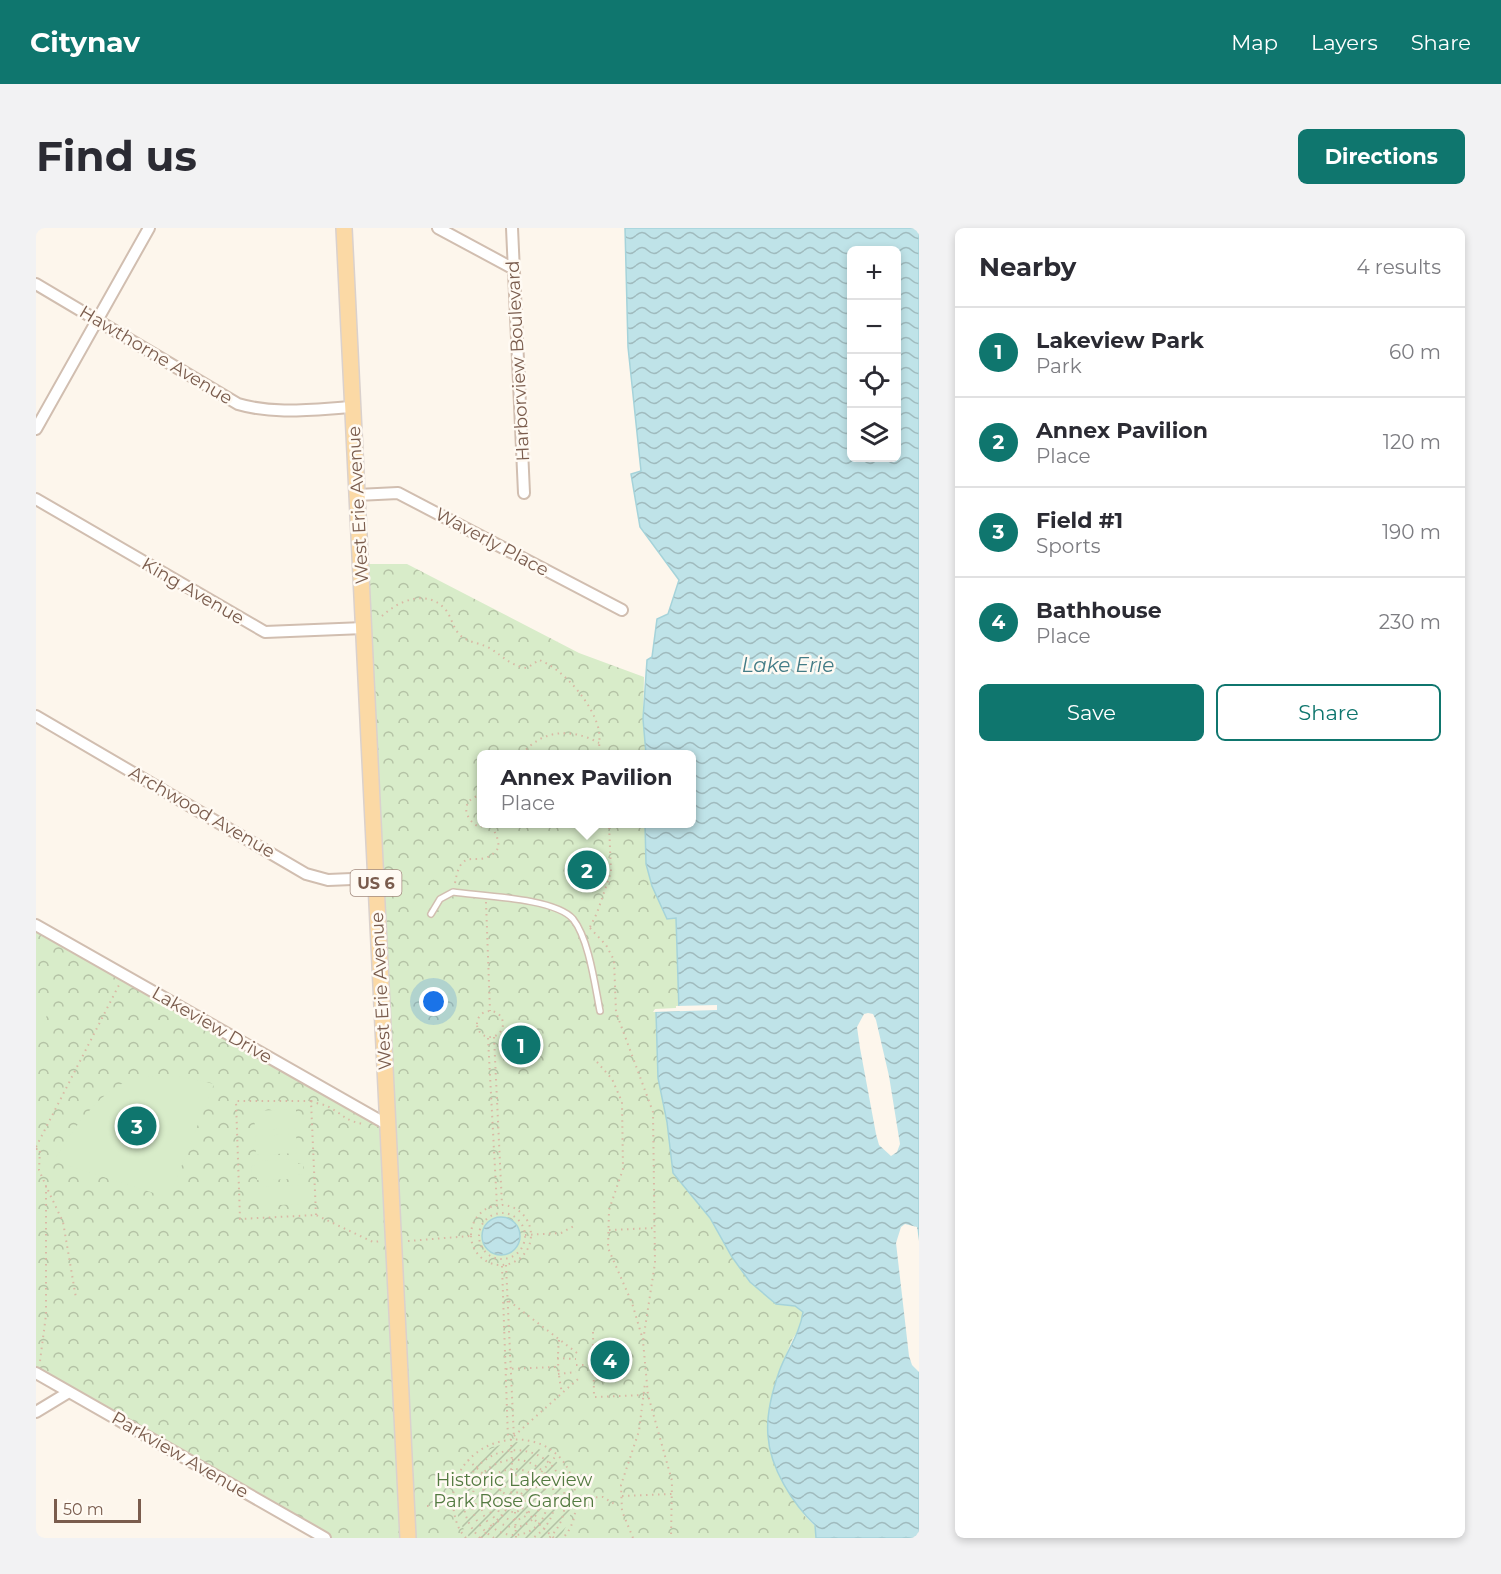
<!DOCTYPE html>
<meta charset="utf-8">
<style>
body{margin:0;font-family:Montserrat,sans-serif;background:#f2f2f3;color:#2b2b33}
.controls{position:absolute;right:18px;top:18px;display:grid;overflow:hidden;border-radius:9px;box-shadow:0 3px 9px #0003}
.controls button{width:54px;height:54px;display:grid;place-items:center;padding:0;border:0;border-bottom:2px solid #e1e1e2;background:#fff;color:#2b2b33;font:30px sans-serif}
.scale{position:absolute;left:18px;bottom:15px;width:87px;box-sizing:border-box;padding-left:6px;border:3px solid #7a5c4d;border-top:0;font-size:16px;line-height:21px;white-space:nowrap;color:#7a5c4d;-webkit-text-stroke:4px #fffaf3;paint-order:stroke}
.you{position:absolute;left:398px;top:774px;width:21px;height:21px;margin:-15px;border:4px solid #fff;border-radius:50%;background:#1a73e8;box-shadow:0 0 0 9px #1a73e833}
.badge{display:grid;place-items:center;width:39px;height:39px;border-radius:50%;background:#0f766e;color:#fff;font-size:20px;font-weight:700}
.pin{position:absolute;translate:-50% -50%;border:3px solid #fff;box-shadow:0 2px 6px #0006}
.popup{position:absolute;left:441px;top:522px;width:219px;height:78px;box-sizing:border-box;display:grid;place-content:center;border-radius:9px;background:#fff;filter:drop-shadow(0 2px 4px #0005);font-size:20px;white-space:nowrap;color:#7c7c81}
.popup b{font-size:22px;color:#2b2b33}
.popup::after{content:'';position:absolute;left:50%;top:100%;margin-left:-12px;border:12px solid transparent;border-top-color:#fff}
.list{margin:0;padding:0;list-style:none}
h2{display:flex;justify-content:space-between;align-items:center;height:78px;margin:0;padding:0 24px;font-size:26px}
h2 small{font-size:20px;font-weight:400;color:#7c7c81}
.list li{display:grid;grid-template-columns:39px 1fr auto;gap:18px;align-items:center;box-sizing:border-box;height:90px;padding:0 24px;border-top:2px solid #e1e1e2}
.list b{display:block;font-size:22px;white-space:nowrap}
.list p{margin:0;font-size:20px;white-space:nowrap;color:#7c7c81}
.list em{font-size:20px;font-style:normal;color:#7c7c81}
.actions{display:flex;gap:12px;padding:18px 24px}
.actions a{flex:1;padding:14px 0;border:2px solid #0f766e;border-radius:9px;text-align:center;font-size:21px;color:#0f766e}
.actions .main{background:#0f766e;color:#fff}
.icon{flex:none;width:33px;height:33px;fill:none;stroke:currentColor;stroke-width:2;stroke-linecap:round;stroke-linejoin:round}
.map{position:relative;flex:none;width:883px;height:1310px;overflow:hidden;border-radius:9px}
header{display:flex;align-items:center;gap:36px;box-sizing:border-box;height:84px;padding:0 30px;background:#0f766e;color:#fff}
header strong{font-size:28px}
nav{display:flex;gap:33px;margin-inline-start:auto;font-size:21px}
.intro{display:flex;align-items:center;justify-content:space-between;box-sizing:border-box;height:144px;padding:0 36px}
h1{margin:0;font-size:42px}
.button{padding:15px 27px;border-radius:9px;background:#0f766e;color:#fff;font-size:21px;font-weight:700}
main{display:flex;gap:36px;padding:0 36px}
aside{flex:1;background:#fff;border-radius:9px;box-shadow:0 3px 9px #0003}
.map>svg:first-child{display:block}
</style>
<header>
<strong>Citynav</strong>
<nav><a>Map</a><a>Layers</a><a>Share</a></nav>
</header>
<div class="intro"><h1>Find us</h1><a class="button">Directions</a></div>
<main>
<div class="map">
<svg width="883" height="1310" viewBox="0 0 883 1310">
<defs>
<pattern id="park-crowns" width="20" height="18" patternUnits="userSpaceOnUse" patternTransform="scale(1.5)"><rect width="20" height="18" fill="#d8ecc9"/><path d="M2 6a3 3 0 1 1 6 0M12 15a3 3 0 1 1 6 0" fill="none" stroke="#b4c2a5"/></pattern>
<pattern id="garden-furrows" width="10" height="10" patternUnits="userSpaceOnUse" patternTransform="scale(1.5)"><rect width="10" height="10" fill="#d8ecc9"/><path d="M-1 1l2-2M0 10L10 0M9 11l2-2" fill="none" stroke="#b4c2a5"/></pattern>
<pattern id="water-waves" width="16" height="10" patternUnits="userSpaceOnUse" patternTransform="scale(1.5)"><rect width="16" height="10" fill="#bfe3e8"/><path d="M0 5q4-4 8 0t8 0" fill="none" stroke="#a0bbbe"/></pattern>
</defs>
<rect width="100%" height="100%" fill="#fdf6ec"/>
<!-- park -->
<path fill="url(#park-crowns)" d="M325,336h46l172,89 65,24 -1,42 3,35h-164v70h163l1,40 30,54 3,93 -23,1 17,161 37,45 22,39 18,25 26,22 19,2 8,6 -2,14 -9,14 -13,32 25,143 11,11 1,12h-491l-289,-165v-448l352,199z"/>
<!-- garden -->
<path fill="url(#garden-furrows)" d="M480,1214c49,7 73,55 43,96h-89c-34,-41 -3,-92 46,-96z"/>
<!-- pitch -->
<path fill="#d8ecc9" d="M0,768h17l-17,53z
M120,847l28,2 30,7 -42,106 -9,6 -109,-35c15,-26 35,-55 60,-73 11,-8 29,-9 42,-13z
M260,881v19l-41,2 -1,-19z
M260,906l1,19 -41,2 -1,-19z
M262,931v5l5,-1v11l-5,1v4l-41,1v-4h-5l-1,-10 5,-1v-4z
M263,957v4h5l1,11h-6v4l-41,2v-4h-5l-1,-11h5v-4z"/>
<!-- water -->
<path fill="url(#water-waves)" stroke="#a5d3da" stroke-width="1.5" fill-rule="evenodd" d="M589,0h294v1310h-103l-1,-13c-22,-21 -45,-57 -47,-89 -2,-21 4,-44 11,-64 7,-20 21,-38 24,-60l-8,-6 -19,-2 -26,-22 -18,-25 -22,-39 -37,-45 -6,-51 -9,-44 -2,-66 23,-1 -3,-93 -9,1 -15,-33 -6,-22 -1,-40h47v-70h-46l-3,-35 4,-59 5,-3 5,-38 11,-5 11,-34 -39,-53 -9,-53 10,-3 -13,-124zM816,22h44v208h-44z
M446 1008a19 19 0 1 1 38 0a19 19 0 1 1-38 0Z"/>
<!-- pier -->
<path fill="#fdf6ec" d="M681,777v5l-64,2 2,-3 21,-1v-2z
M832,785l5,1 3,6 13,56 11,68 -3,8 -6,4 -12,-11 -3,-11 -16,-86 -3,-21 7,-13z
M869,996l12,3 2,14v131l-7,-7 -3,-9 -13,-113 5,-16z"/>
<g fill="none" stroke-linecap="round" stroke-linejoin="round">
<!-- lane casing -->
<g stroke="#d1beb0" stroke-width="8">
<path id="lane" d="M395,686l9,-15 13,-7c28,4 102,6 120,27 16,20 22,67 27,92"/>
</g>
<!-- street casing -->
<g stroke="#d1beb0" stroke-width="14">
<path id="street" d="M402,0l76,41
M476,0l12,265
M0,56l202,120c37,11 77,5 115,3
M0,201l113,-201
M321,267l41,-2 224,117
M0,271l229,133 99,-4
M0,488l270,158 22,6 48,-2
M0,697l352,200
M0,1145l289,165
M0,1184l33,-20"/>
</g>
<!-- primary casing -->
<g stroke="#dad1cd" stroke-width="18">
<path id="primary" d="M308,0l64,1310"/>
</g>
<!-- path -->
<path stroke="#d9b8a5" stroke-width="2" stroke-dasharray="1.5 4.5" stroke-linecap="butt" d="M346,388c16,-15 44,-27 62,-8 8,8 8,20 17,28 8,7 21,7 30,13 13,8 20,17 36,19l12,-8c25,9 55,45 60,71 1,7 0,16 0,23
M486,526c21,-25 50,-26 77,-11
M446,567c-21,3 -20,23 -3,32l12,-3
M419,655c7,-43 25,-9 44,-36l-2,-10 -6,-13
M450,674l4,109
M554,699l7,-14 14,-41 -2,-48
M554,700l16,17 8,15 2,52 37,100 2,151 -12,78 5,54 24,86 -1,57
M441 796a13 13 0 1 1 26 0a13 13 0 1 1-26 0Z
M458,809l8,168
M452,810l9,168
M561,834l15,17 10,23 1,67 -14,41 -1,38 24,55 11,37
M275,873c6,3 13,3 18,6 15,8 16,14 35,17
M0,919l83,-162
M0,921h4l-1,21 7,16
M435 1007a30 30 0 1 1 60 0a30 30 0 1 1-60 0Z
M443 1008a23 23 0 1 1 46 0a23 23 0 1 1-46 0Z
M280,987l-5,-114h-75l4,118 76,-4 57,27 9,-1
M573,1002l45,-2
M489,1007l36,-2 13,-7
M372,1013l62,-5
M470,1037l8,174
M466,1038l6,173
M473,1073l68,52
M557,1104l1,65 50,-2
M523,1112c-2,19 -1,34 3,53
M521,1130l19,1
M4,1133l6,-46v-129l17,36 13,76
M540,1137h18
M470,1141l51,-2
M522,1146l18,-2
M478,1208l64,-57
M475,1211l2,52
M432,1232l38,35
M445 1274a33 33 0 1 1 66 0a33 33 0 1 1-66 0Z
M452 1273a26 26 0 1 1 52 0a26 26 0 1 1-52 0Z
M460 1274a18 18 0 1 1 36 0a18 18 0 1 1-36 0Z
M468 1274a10 10 0 1 1 20 0a10 10 0 1 1-20 0Z
M485,1266l35,-38
M586,1268l50,-2
M488,1273l79,-4 13,8
M391,1278l77,-3
M486,1280l32,30
M479,1284l1,26
M430,1310c-9,-9 -12,-22 -13,-34 -3,-74 106,-90 121,-18 4,18 2,38 -11,52
M444,1310c-11,-11 -18,-26 -16,-41 7,-59 90,-64 100,-5 3,17 -2,34 -15,46
M445,1310l26,-29
M458,1310c-13,-8 -23,-22 -22,-38 1,-14 8,-27 20,-34 49,-27 89,39 41,72
M597,1310l-11,-27 -1,-26 18,-54 6,-48"/>
<!-- lane -->
<use href="#lane" stroke="#fff" stroke-width="5"/>
<!-- street -->
<use href="#street" stroke="#fff" stroke-width="10"/>
<!-- primary -->
<use href="#primary" stroke="#fbd9a5" stroke-width="15"/>
</g>
<g text-anchor="middle" dominant-baseline="central" stroke-width="5" stroke-linejoin="round" paint-order="stroke">
<!-- shield labels -->
<rect fill="#fffaf3" stroke="#a28b7f" stroke-width="1.5" x="314.5" y="642" width="51" height="26" rx="4.5"/>
<g font-size="16" font-weight="bold" fill="#7a5c4d">
<text x="340" y="655">US 6</text>
</g>
<!-- street labels -->
<g font-size="18" fill="#7a5c4d" stroke="#fffaf3">
<text transform="translate(120 127) rotate(31)">Hawthorne Avenue</text>
<text transform="translate(482 133) rotate(-93)">Harborview Boulevard</text>
<text transform="translate(322 277) rotate(-93)">West Erie Avenue</text>
<text transform="translate(456 314) rotate(28)">Waverly Place</text>
<text transform="translate(157 363) rotate(30)">King Avenue</text>
<text transform="translate(166 584) rotate(30)">Archwood Avenue</text>
<text transform="translate(345 763) rotate(-93)">West Erie Avenue</text>
<text transform="translate(176 797) rotate(30)">Lakeview Drive</text>
<text transform="translate(144 1227) rotate(30)">Parkview Avenue</text>
</g>
<!-- park labels -->
<g font-size="18" fill="#537a41" stroke="#fffaf3">
<text x="478" y="1252">Historic Lakeview<tspan x="478" dy="21">Park Rose Garden</tspan></text>
</g>
<!-- water labels -->
<g font-size="20" font-style="italic" fill="#437c86" stroke="#fffaf3">
<text x="752" y="437">Lake Erie</text>
</g>
</g>
</svg>
<div class="controls">
<button>+</button>
<button>−</button>
<button><svg class="icon" aria-label="locate" viewBox="0 0 24 24"><circle cx="12" cy="12" r="6"/><path d="M12 2v4M12 18v4M2 12h4M18 12h4"/></svg></button>
<button><svg class="icon" aria-label="layers" viewBox="0 0 24 24"><path d="M12 4l9 5-9 5-9-5zM3 14l9 5 9-5"/></svg></button>
</div>
<div class="scale">50 m</div>
<div class="you"></div>
<div class="pin badge" style="left:485px;top:817px">1</div>
<div class="pin badge" style="left:551px;top:642px">2</div>
<div class="popup"><b>Annex Pavilion</b>Place</div>
<div class="pin badge" style="left:101px;top:898px">3</div>
<div class="pin badge" style="left:574px;top:1132px">4</div>
</div>
<aside>
<h2>Nearby<small>4 results</small></h2>
<ul class="list">
<li><span class="badge">1</span><div><b>Lakeview Park</b><p>Park</p></div><em>60 m</em></li>
<li><span class="badge">2</span><div><b>Annex Pavilion</b><p>Place</p></div><em>120 m</em></li>
<li><span class="badge">3</span><div><b>Field #1</b><p>Sports</p></div><em>190 m</em></li>
<li><span class="badge">4</span><div><b>Bathhouse</b><p>Place</p></div><em>230 m</em></li>
</ul>
<div class="actions"><a class="main">Save</a><a>Share</a></div>
</aside>
</main>
